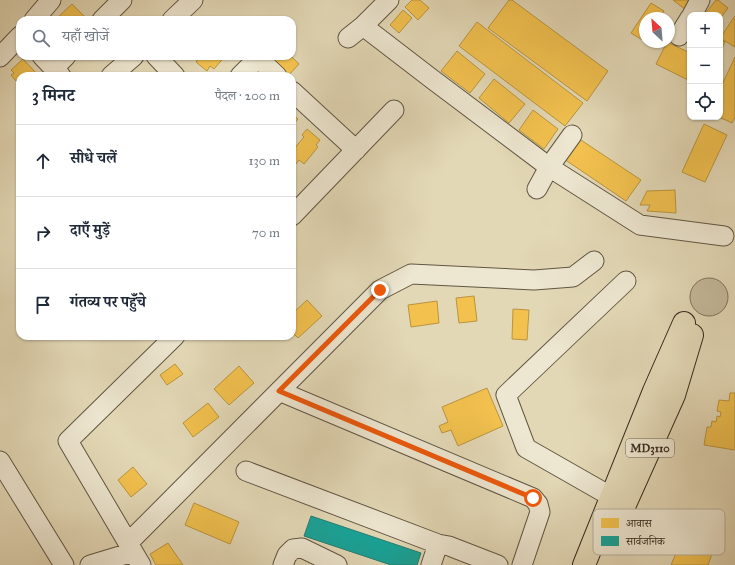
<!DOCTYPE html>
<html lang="hi">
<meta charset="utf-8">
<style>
body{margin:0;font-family:"IM FELL Great Primer","Noto Serif Devanagari",serif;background:#f6f6f7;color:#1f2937}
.controls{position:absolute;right:12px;top:12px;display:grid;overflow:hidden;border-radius:8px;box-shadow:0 1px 3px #0004}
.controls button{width:36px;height:36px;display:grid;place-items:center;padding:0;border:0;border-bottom:1px solid #e0e1e3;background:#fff;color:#1f2937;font:20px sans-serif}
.compass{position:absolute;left:639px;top:12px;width:36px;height:36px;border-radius:50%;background:#fff;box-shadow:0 1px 3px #0004;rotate:334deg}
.stop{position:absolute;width:12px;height:12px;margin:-9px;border:3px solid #ea580c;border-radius:50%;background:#fff}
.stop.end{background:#ea580c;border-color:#fff;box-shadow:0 1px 4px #0008}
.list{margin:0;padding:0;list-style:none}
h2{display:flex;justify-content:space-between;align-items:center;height:52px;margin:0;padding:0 16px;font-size:17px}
h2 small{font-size:13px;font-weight:400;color:#747a83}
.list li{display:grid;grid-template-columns:26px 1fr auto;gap:12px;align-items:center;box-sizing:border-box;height:72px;padding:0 16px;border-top:1px solid #e0e1e3}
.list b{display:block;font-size:15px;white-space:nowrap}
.list em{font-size:13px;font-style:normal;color:#747a83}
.icon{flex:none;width:22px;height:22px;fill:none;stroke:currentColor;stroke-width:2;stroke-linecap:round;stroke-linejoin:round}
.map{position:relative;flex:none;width:735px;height:565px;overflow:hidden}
.search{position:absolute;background:#fff;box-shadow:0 1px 3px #0004;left:16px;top:16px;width:280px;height:44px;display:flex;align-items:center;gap:10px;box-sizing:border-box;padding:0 14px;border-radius:12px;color:#747a83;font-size:15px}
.panel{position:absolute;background:#fff;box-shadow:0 1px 3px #0004;left:16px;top:72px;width:280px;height:268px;border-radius:12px}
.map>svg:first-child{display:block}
</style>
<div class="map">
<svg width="735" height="565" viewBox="0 0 735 565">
<rect width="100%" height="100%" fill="#e3d8b6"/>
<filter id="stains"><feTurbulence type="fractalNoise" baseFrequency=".005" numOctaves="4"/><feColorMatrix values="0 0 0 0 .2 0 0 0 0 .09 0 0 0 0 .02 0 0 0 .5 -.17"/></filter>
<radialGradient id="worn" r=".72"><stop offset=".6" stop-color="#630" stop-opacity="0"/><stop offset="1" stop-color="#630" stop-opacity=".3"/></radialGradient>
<!-- green -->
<path fill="#c6ba9c" stroke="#7e725c" d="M690 297a19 19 0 1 1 38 0a19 19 0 1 1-38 0Z"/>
<!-- homes -->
<path fill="#f2c14e" stroke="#ba943f" d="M412,0h8l9,8 -11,12 -13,-13z
M509,0h3l96,71 -21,30 -99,-73z
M673,0h20l-7,10z
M716,0h2l10,8 -8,11v-4h-16z
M651,3l13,8 -4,7h-15v22l-1,1 -13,-8z
M72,4l12,12 -5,4h-24z
M403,10l9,8 -13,15 -9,-8z
M735,16v31l-15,-9z
M477,22l106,81 -18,23 -106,-80z
M720,39l5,3 -5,11z
M667,42l23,11v28l-34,-17z
M457,51l28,23 -15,19 -29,-22z
M201,56h24l-11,13 -4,-3 -3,5 -11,-9z
M263,56h28l8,8 -11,12h-4z
M735,57v60l-3,6 -13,-6h1v-28z
M23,59l16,17h-19v2l-4,3 -5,-6 3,-2 -3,-3z
M494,79l31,25 -16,19 -30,-25z
M533,110l25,19 -14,20 -25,-19z
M292,114l6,5 -6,7z
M704,124l23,11 -22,47 -23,-10z
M307,129l13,11 -4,5 2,2 -14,17 -5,-4 -3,4 -4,-3v-10l12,-14 -2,-2z
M578,138l63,42 -15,21 -62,-42z
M675,190l1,23 -29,-2 3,-6h-10l7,-14z
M474,296l3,25 -18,2 -3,-25z
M307,300l15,16 -24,22 -6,-6v-18z
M437,301l2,22 -28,4 -3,-22z
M513,309l16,1 -2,30 -15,-1z
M175,364l8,10 -16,11 -7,-10z
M239,366l15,17 -25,22 -15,-16z
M487,388l16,38 -45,20 -7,-16 -9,3 -3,-7 9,-4 -6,-15z
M730,393h5v57l-31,-5 3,-18h4l1,-6 4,1 1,-6 3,1 1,-5 -4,-1 2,-11 10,1z
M208,403l11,14 -26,20 -10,-14z
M133,467l14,17 -16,13 -13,-17z
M194,503l45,19 -9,22 -45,-19z
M682,539l31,12 -5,14h-37z
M168,543l15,22h-27l-6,-11z"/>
<!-- public -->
<path fill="#17a398" stroke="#207f73" d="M311,516l110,37 -4,12h-26l-87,-29z"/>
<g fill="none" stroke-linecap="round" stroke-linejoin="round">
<!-- minor casing -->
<g stroke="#615643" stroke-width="21">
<path id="minor" d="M692,15l8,-15
M34,20l17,-20
M102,20l20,-20
M172,20l21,-20
M363,26l69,53 117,88 91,58 84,11
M679,36l11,-18
M348,38l15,-12 26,-26
M42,56l19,20
M156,56l19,20
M0,57l20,-21
M54,68l12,-12
M111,76l23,-20
M240,76l18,-18 19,18
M292,91l64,59
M537,189l12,-22 23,-32
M292,216l102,-106
M279,391l254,107 5,6 2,8 -18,53
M0,461l64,104
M246,471l192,73
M612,497l-86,-49 -20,-53 120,-114
M128,543l252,-253 31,-16 123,6 39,-3 21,-16
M90,565l43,-13
M141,565l-73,-124 107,-105
M283,565l4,-10 6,-6 9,-1 35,17
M431,565l7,-21 11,2 49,19"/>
</g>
<!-- major casing -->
<g stroke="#362a1d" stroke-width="24">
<path id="major" d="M618,520l56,-125 18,-60
M584,565l70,-174 30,-68"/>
</g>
<!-- minor -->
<use href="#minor" stroke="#ede6d0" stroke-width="19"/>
<!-- major -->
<use href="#major" stroke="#e3d8b6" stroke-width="22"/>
</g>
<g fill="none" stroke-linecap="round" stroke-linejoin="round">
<!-- route -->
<path stroke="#ea580c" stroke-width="5" d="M380,290l-101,101 254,107"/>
</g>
<g text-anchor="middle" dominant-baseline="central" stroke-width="4" stroke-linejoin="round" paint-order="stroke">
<!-- shield labels -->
<rect fill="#ede6d0" stroke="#6d6253" stroke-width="1" x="626" y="439" width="48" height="18" rx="3"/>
<g font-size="11" font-weight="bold" fill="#362a1d">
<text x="650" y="448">MD3110</text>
</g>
</g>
<!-- legend -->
<rect x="593" y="509" width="132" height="46" rx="6" fill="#ede6d0" stroke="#b6ae9a" stroke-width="1"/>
<rect x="601" y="518" width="18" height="10" fill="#f2c14e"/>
<rect x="601" y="536" width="18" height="10" fill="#17a398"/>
<g font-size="11" fill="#362a1d">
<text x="626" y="527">आवास</text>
<text x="626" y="545">सार्वजनिक</text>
</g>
<rect width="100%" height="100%" filter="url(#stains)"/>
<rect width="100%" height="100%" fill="url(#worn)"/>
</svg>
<div class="controls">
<button>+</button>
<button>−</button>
<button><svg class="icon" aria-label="locate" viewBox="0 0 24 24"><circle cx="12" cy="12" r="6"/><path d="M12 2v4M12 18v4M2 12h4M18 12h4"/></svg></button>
</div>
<svg class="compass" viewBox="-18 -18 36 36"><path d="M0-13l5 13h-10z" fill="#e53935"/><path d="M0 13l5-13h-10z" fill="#747a83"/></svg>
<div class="stop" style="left:533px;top:498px"></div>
<div class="stop end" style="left:380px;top:290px"></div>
<div class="search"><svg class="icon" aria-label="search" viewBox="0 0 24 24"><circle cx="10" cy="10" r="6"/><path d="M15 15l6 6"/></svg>यहाँ खोजें</div>
<section class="panel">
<h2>3 मिनट<small>पैदल · 200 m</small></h2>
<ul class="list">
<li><svg class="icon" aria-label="ahead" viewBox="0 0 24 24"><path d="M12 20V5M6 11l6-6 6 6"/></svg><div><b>सीधे चलें</b></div><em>130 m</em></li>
<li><svg class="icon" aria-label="right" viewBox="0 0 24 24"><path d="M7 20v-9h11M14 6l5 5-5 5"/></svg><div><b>दाएँ मुड़ें</b></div><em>70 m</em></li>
<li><svg class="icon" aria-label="arrive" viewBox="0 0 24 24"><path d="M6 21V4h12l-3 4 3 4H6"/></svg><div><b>गंतव्य पर पहुँचे</b></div></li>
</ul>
</section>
</div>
